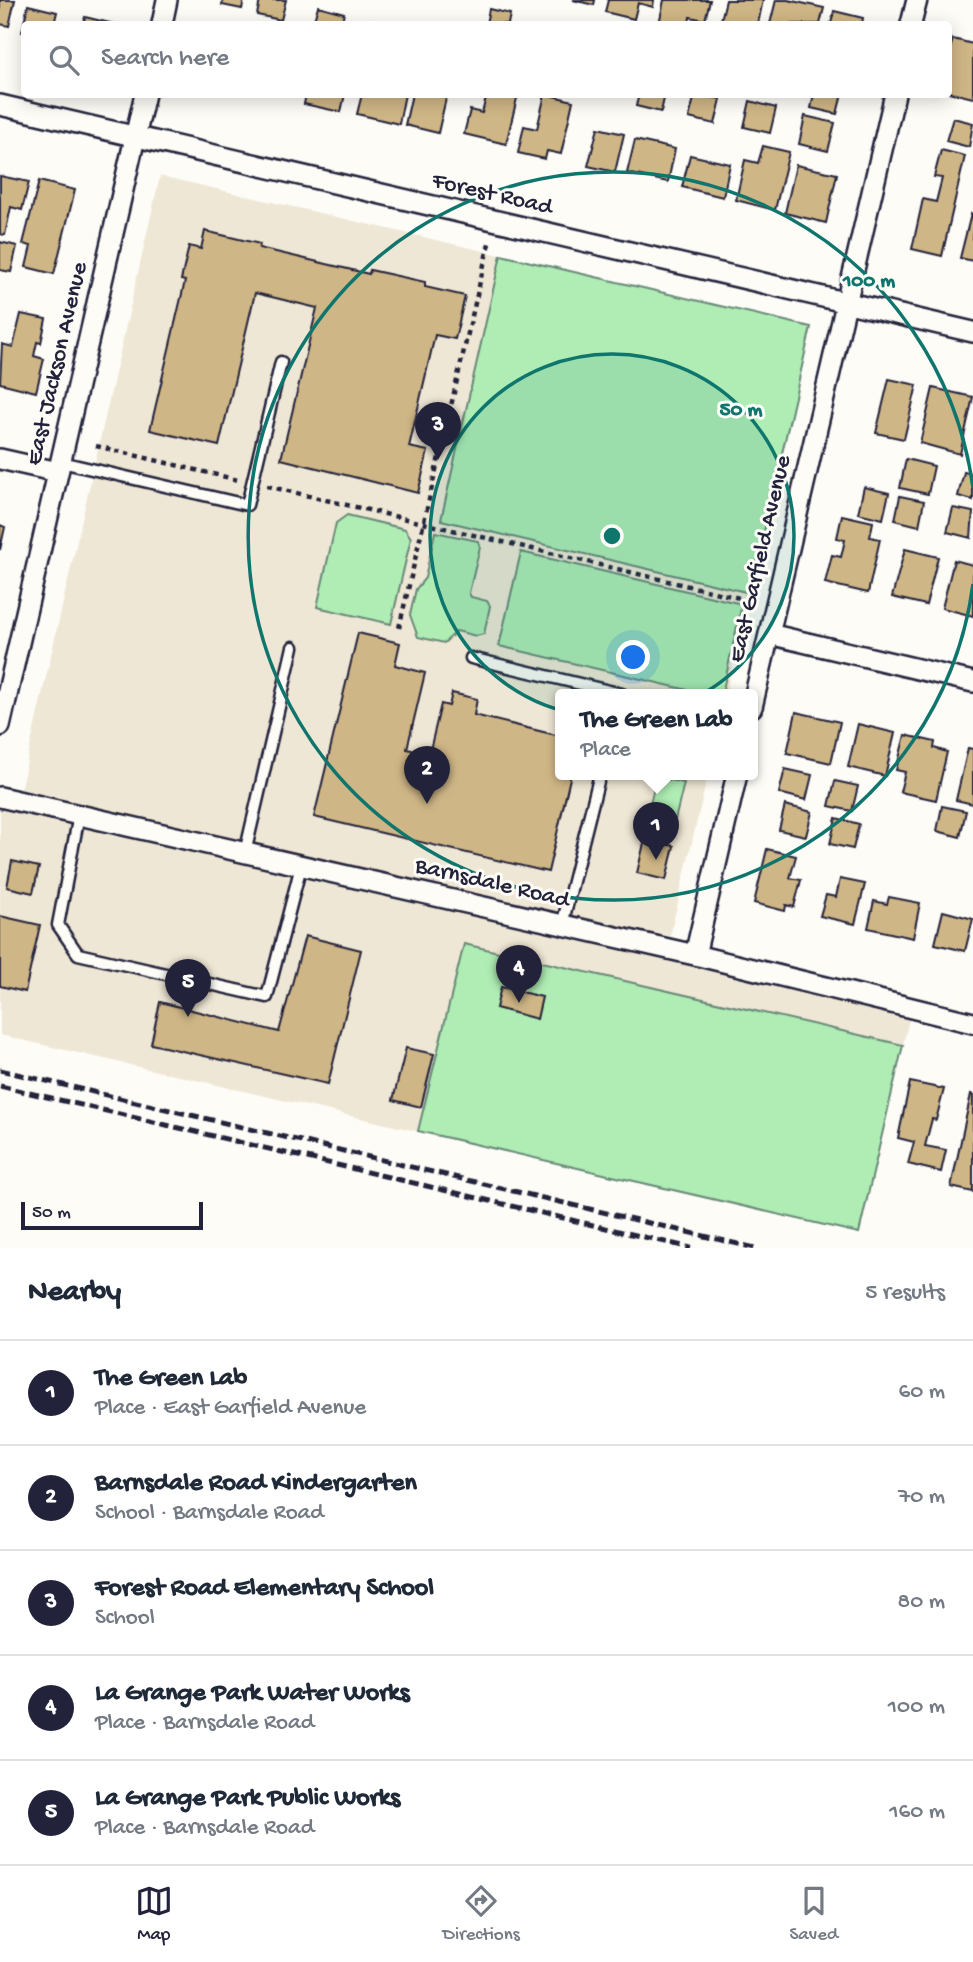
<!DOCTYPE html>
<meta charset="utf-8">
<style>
body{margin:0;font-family:"Gochi Hand",sans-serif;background:#f2f2f3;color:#1f2937}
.scale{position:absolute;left:21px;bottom:18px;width:182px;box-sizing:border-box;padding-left:7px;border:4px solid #22223b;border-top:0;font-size:19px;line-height:24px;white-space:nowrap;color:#22223b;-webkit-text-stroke:5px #fdfcf7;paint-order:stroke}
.you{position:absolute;left:634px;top:658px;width:24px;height:24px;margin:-18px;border:5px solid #fff;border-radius:50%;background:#1a73e8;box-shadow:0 0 0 10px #1a73e833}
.badge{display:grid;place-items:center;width:46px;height:46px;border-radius:50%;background:#22223b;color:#fff;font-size:23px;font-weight:700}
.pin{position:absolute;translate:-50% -58px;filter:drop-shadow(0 2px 4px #0008)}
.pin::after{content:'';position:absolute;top:37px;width:24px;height:21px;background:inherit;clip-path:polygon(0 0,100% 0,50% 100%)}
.popup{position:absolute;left:555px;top:689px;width:203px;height:91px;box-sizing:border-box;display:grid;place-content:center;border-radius:7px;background:#fff;filter:drop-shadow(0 2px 5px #0005);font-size:23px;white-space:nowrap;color:#747a83}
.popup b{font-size:26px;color:#1f2937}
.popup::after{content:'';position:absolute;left:50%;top:100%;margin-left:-14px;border:14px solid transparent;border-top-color:#fff}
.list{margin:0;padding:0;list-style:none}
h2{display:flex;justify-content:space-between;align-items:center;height:91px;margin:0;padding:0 28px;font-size:30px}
h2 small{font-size:23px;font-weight:400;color:#747a83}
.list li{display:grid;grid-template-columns:46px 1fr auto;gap:21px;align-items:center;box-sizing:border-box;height:105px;padding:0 28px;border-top:2px solid #e0e1e3}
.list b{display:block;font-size:26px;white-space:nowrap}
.list p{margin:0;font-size:23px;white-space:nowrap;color:#747a83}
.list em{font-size:23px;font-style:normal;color:#747a83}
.icon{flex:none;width:38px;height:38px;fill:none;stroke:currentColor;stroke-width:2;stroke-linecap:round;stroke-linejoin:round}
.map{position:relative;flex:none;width:973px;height:1248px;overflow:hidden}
.search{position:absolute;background:#fff;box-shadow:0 4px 18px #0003;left:21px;right:21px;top:21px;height:77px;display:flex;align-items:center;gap:18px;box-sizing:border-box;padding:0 24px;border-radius:7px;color:#747a83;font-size:26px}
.sheet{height:616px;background:#fff}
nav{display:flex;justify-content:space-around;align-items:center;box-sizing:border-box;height:98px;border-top:2px solid #e0e1e3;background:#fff;font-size:19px;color:#747a83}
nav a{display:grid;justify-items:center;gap:4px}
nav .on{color:#22223b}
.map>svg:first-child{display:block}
</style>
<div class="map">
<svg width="973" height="1248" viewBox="0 0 973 1248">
<rect width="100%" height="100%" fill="#fdfcf7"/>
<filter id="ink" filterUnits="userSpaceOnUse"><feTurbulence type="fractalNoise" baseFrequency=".0143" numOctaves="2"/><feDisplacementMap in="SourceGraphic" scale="14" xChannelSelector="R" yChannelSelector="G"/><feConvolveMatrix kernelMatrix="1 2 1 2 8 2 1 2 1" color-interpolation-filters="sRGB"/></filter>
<g filter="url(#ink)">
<!-- built -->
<path fill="#efe7d5" d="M160,176l651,151 -85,367h-166v80h148l-38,162 -19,-4 262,70 -54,231 -859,-198v-242l19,3z"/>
<!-- green -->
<path fill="#afedb4" stroke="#688878" stroke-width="2" d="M501,255l310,72 -61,266 -309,-73z
M347,515l58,14 6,9 -20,86 -74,-17 19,-84z
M435,532l43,9 2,6 -11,46 2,4 16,4 3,5 -6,28 -8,2 -19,-5 -13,12 -26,-6 -8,-22 6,-26 9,-11z
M521,552l221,52 -20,90h-17l-206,-48z
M656,777l28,6 -9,37 -27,-6z
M464,944l439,101 -44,188 -441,-102z"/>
<!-- building -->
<path fill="#cfb686" stroke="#22223b" stroke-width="2" d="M0,0h15l-6,26 -9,-2z
M223,0h21l-2,9 -20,-4z
M260,0h26l-5,20 -24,-5z
M573,0h22l-1,5z
M608,0h46l-1,7 -15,-4 -4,16 -29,-7z
M664,0h46l-5,20 -15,-3 -1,7h-30z
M726,0h37l-5,24h-38z
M776,0h12l36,8 -4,16h-50z
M28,5l29,7 -3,12h-30v9l-2,-1z
M318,6l26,7 -3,11h-28z
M489,9l21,5 -2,10h-22z
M834,11l29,7 -1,6h-31z
M85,17l29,7h-31z
M370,20l21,4h-22z
M953,39l20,5v54l-25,-6v-36z
M306,94h39l-4,18 -37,-8z
M362,94h43l-6,30 -42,-10z
M412,94h35l-9,39 -33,-8z
M487,94h31l-12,50 -42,-10 6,-24 12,3z
M545,94l28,7 -12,53 -14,-3 -2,8 -27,-6 6,-27 13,3z
M639,94h26l-4,18 -25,-6z
M695,94l26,5 -6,25 -26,-6z
M814,94h28l-5,20 -26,-6z
M750,101l26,7 -6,25 -26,-6z
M805,116l30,7 -7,28 -29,-7z
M953,118l20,5 -4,24 -23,-6z
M598,128l26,6 -9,38 -27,-6z
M635,140l40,9 -7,33 -41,-9z
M763,146l26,6 -14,58 -39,-10 9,-40 13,3z
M941,150l24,6 -23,100 -30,-7 11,-50 13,3 6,-24 -8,-1z
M690,155l40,9 -7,33 -41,-10z
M796,165l41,9 -11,49 -41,-10z
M0,176l29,6 -7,28 -11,-3 -6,28 -5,-1z
M39,181l36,9 -21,84 -28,-7 5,-21 -8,-2z
M971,214l2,1v46l-13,-3z
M205,231l55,13 -1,4 110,26 1,-4 55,12v5l40,9 -10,43 -20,-4 -26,112 19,4 -10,42 -137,-34 36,-151 -62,-15 -36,153 -69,-16 35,-149 -4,-1 8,-34 12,3z
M0,242l17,4 -6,26 -11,-2z
M21,314l25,5 -5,24 -4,-1 -3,14 10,3 -8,33 -36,-9 2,-39 11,3z
M889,379l28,6 -13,54 -28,-6z
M933,388l40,9 -13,57 -40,-11z
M906,459l28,7 -6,28 -28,-6z
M964,472l9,2v26l-15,-4z
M864,487l25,6 -6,26 -25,-6z
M900,496l24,5 -5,25 -24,-6z
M953,508l20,4 -2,26 -24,-6z
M842,515l31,7 -3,15 10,2 -12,54 -43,-10 7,-28 9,2 4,-17 -8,-2z
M0,525l5,2 -5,23z
M905,549l33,8 -12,48 -34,-8z
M954,560l19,5v51l-31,-8z
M358,633l42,10 -5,22 30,8 -18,76 22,5 12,-50 8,2 3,-13 25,6 -3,16 86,21v38h11l-23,98 -234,-55z
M796,712l44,10 -9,41 -44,-10z
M858,724l37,9 -10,43 -37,-9z
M905,735l30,7 -1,6 13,4 -11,48 -36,-8 5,-20 -9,-2z
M968,748l5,1v55l-17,-4z
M785,769l27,6 -6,25 -27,-7z
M835,781l23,5 -6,25 -23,-5z
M785,805l27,7 -6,24 -27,-6z
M942,806l24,5 -6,26 -23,-6z
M836,818l23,6 -6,25 -23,-5z
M645,839l29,7 -8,34 -29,-7z
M767,849l29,7 -6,22 11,2 -7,27 -8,-2 -1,6 -31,-8z
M12,861l27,6 -6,26 -26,-6z
M840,879l25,5 -10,40 -35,-8 6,-21 10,2z
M889,897l31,6 -7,35 -45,-10 6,-27 13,3z
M943,911l30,8 -8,32 -30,-7z
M0,916l40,9 -15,67 -25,-6z
M305,936l56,14 -33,134 -177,-40 9,-42 119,30z
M501,987l41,10 -5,22 -41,-11z
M406,1048l28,6 -13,53 -28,-7z
M910,1082l34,7 -8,31 -4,-1 -7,27 21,4 -5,22 -33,-8 6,-22 -16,-4z
M971,1094l2,1v97l-22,-5z"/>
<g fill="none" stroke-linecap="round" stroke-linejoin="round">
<!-- service casing -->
<g stroke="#22223b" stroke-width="15">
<path id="service" d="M61,462l186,43 34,-143
M471,658l151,36
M79,815l-21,110 20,29 189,43 34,-131
M245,853l48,-206
M562,925l38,-151"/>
</g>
<!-- minor casing -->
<g stroke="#22223b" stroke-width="24">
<path id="minor" d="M162,24l5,-24
M911,24l6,-24
M0,105l973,227
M0,459l58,13
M769,634l204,48
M752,707l143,-613
M0,726l145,-632
M0,797l695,158 278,68
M695,955l42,-181"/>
</g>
<!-- path -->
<path stroke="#22223b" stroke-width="4.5" stroke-dasharray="5 5" stroke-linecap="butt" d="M96,446l142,34
M267,486l485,115
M399,628l91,-389"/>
<!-- service -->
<use href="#service" stroke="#fdfcf7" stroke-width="10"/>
<!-- minor -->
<use href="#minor" stroke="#fdfcf7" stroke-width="19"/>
<!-- rail -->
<path stroke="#22223b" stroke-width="5" stroke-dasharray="10 5" stroke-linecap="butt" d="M0,1070l755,178
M0,1086l691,162"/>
</g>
</g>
<!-- distance rings -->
<circle cx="612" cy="536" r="182" fill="#0f766e" fill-opacity=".12"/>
<g fill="none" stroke="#0f766e" stroke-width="3.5">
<circle cx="612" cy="536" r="182"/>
<path d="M973 584A364 364 0 1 1 973 488"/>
</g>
<g text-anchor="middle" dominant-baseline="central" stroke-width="6" stroke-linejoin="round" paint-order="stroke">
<!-- street labels -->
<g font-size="24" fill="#22223b" stroke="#fdfcf7">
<text transform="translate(492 195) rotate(13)">Forest Road</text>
<text transform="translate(58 364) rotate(-77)">East Jackson Avenue</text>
<text transform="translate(761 559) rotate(-77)">East Garfield Avenue</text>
<text transform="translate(492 884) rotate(13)">Barnsdale Road</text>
</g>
</g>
<circle cx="612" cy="536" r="10" fill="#0f766e" stroke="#fdfcf7" stroke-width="3.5"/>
<g font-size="21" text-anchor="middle" font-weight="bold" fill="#0f766e" stroke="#fdfcf7" stroke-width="6" stroke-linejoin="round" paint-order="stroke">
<text x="869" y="286">100 m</text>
<text x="741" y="415">50 m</text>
</g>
</svg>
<div class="scale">50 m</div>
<div class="you"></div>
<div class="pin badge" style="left:656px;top:860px">1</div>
<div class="popup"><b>The Green Lab</b>Place</div>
<div class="pin badge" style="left:427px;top:804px">2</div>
<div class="pin badge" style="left:438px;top:460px">3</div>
<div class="pin badge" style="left:519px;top:1003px">4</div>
<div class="pin badge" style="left:188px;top:1017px">5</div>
<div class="search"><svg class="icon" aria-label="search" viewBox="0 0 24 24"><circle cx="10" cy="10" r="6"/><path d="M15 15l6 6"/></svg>Search here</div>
</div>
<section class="sheet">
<h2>Nearby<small>5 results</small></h2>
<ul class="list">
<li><span class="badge">1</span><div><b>The Green Lab</b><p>Place · East Garfield Avenue</p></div><em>60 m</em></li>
<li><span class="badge">2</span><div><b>Barnsdale Road Kindergarten</b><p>School · Barnsdale Road</p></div><em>70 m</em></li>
<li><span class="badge">3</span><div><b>Forest Road Elementary School</b><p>School</p></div><em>80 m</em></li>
<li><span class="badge">4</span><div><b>La Grange Park Water Works</b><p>Place · Barnsdale Road</p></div><em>100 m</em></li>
<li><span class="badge">5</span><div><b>La Grange Park Public Works</b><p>Place · Barnsdale Road</p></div><em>160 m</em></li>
</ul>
</section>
<nav>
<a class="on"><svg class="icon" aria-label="map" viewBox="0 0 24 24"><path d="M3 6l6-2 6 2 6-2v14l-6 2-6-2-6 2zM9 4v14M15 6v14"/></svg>Map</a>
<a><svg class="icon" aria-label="directions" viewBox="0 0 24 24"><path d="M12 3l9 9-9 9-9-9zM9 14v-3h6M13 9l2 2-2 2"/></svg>Directions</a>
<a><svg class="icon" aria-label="saved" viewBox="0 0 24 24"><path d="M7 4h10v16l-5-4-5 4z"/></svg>Saved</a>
</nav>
